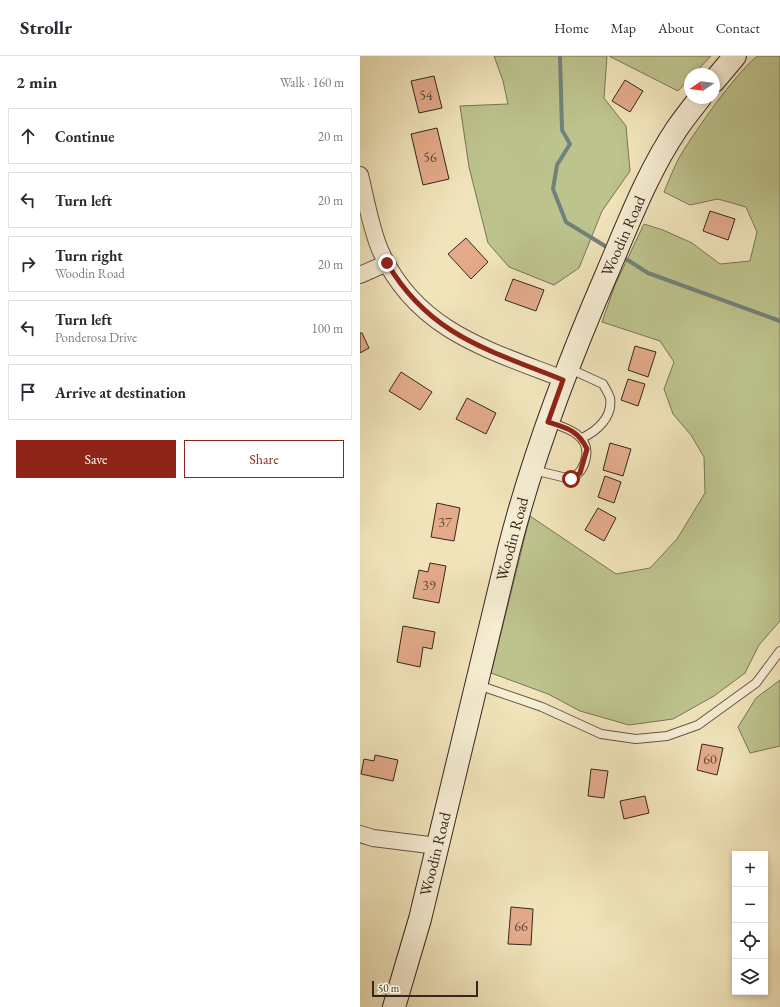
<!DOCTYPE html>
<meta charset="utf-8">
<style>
body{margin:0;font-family:"EB Garamond",serif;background:#f7f7f7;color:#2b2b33}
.controls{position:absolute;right:12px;bottom:12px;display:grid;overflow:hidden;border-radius:0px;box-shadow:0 2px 6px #0003}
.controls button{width:36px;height:36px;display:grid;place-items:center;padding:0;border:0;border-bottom:1px solid #e1e1e2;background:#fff;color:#2b2b33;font:20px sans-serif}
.compass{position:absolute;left:324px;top:12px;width:36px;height:36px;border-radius:50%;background:#fff;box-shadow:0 2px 6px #0003;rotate:257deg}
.scale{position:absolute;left:12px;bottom:10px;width:106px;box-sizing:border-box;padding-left:4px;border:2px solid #352720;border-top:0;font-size:11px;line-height:14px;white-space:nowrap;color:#352720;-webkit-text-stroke:3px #f6edd3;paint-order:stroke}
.stop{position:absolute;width:12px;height:12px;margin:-9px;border:3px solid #8f2418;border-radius:50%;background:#fff}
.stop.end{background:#8f2418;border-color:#fff;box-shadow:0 1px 4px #0008}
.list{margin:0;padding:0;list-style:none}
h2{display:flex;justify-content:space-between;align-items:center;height:52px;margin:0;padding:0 16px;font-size:17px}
h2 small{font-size:13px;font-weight:400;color:#7c7c81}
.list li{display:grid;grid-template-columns:26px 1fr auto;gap:12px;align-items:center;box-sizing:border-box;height:56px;margin:0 8px 8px;padding:0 8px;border:1px solid #e1e1e2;border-radius:0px}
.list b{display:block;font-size:15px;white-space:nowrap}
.list p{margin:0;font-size:13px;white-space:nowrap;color:#7c7c81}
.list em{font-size:13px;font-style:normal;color:#7c7c81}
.actions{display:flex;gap:8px;padding:12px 16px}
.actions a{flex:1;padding:9px 0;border:1px solid #8f2418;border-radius:0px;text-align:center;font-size:14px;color:#8f2418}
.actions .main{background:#8f2418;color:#fff}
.icon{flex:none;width:22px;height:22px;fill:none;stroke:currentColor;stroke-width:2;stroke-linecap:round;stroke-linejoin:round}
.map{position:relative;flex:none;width:420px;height:951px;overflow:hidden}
header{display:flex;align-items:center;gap:24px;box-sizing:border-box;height:56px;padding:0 20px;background:#fff;border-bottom:1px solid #e1e1e2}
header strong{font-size:19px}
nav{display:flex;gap:22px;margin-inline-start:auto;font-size:14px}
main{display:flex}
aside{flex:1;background:#fff}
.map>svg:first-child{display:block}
</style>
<header>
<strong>Strollr</strong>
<nav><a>Home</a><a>Map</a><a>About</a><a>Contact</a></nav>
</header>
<main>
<aside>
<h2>2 min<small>Walk · 160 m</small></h2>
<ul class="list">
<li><svg class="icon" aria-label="ahead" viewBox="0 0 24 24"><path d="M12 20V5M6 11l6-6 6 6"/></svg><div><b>Continue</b></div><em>20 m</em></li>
<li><svg class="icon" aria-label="left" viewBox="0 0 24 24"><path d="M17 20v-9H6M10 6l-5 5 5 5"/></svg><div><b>Turn left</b></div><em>20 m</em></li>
<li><svg class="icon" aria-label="right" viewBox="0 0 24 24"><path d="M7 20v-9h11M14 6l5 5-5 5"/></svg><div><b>Turn right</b><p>Woodin Road</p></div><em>20 m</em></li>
<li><svg class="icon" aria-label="left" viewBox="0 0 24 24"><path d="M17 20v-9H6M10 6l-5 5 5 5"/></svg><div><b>Turn left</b><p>Ponderosa Drive</p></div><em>100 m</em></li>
<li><svg class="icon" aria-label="arrive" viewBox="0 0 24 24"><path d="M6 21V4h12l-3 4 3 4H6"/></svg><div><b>Arrive at destination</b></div></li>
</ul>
<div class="actions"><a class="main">Save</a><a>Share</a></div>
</aside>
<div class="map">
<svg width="420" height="951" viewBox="0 0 420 951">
<rect width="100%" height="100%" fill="#f1e4bb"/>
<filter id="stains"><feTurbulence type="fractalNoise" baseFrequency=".005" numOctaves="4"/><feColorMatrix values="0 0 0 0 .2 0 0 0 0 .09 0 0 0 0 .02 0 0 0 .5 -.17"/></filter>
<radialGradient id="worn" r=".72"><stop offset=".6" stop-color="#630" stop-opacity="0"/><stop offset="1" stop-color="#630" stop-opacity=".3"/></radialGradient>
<!-- green -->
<path fill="#bdc38d" stroke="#797556" d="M134,0h113l-3,42 22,28 4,45 -28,40 -23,57 -25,17 -45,-18 -21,-24 -19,-76 -9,-61 48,-2 -5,-23z
M249,0h102l-17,18h-4v4l-12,13z
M397,0h23v565l-21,24 -14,28 -31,23 -41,23 -44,6 -49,-14 -32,-17 -57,-21 39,-157 86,58 34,-6 27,-29 28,-46 -1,-36 -13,-22 -18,-21 -9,-25 10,-27 -14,-21 -58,-19 13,-37 29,-61 19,6 29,13 28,21 30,-3 7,-29 -11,-25 -28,-8 -28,6 -26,-13c5,-12 10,-25 16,-36 18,-29 52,-78 77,-100z
M420,624v66l-30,7 -12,-26 18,-29z"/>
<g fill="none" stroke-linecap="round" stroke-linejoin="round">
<!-- stream -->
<path stroke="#72827a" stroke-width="4" d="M200,0l2,74 8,14 -13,21 -4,24 13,33 39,24
M266,203l22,14 132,48"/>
</g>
<!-- building -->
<path fill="#e4ab8a" stroke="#352720" d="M74,20l8,32 -23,5 -8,-32z
M265,24l18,11 -13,21 -18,-11z
M77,72l12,51 -26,6 -12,-51z
M350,155l25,8 -7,21 -25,-9z
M106,182l22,24 -17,17 -23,-25z
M153,223l31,11 -8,21 -31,-11z
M0,277h2l7,15 -9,5z
M275,290l21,6 -8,25 -20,-7z
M41,316l31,20 -12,18 -31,-19z
M268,323l17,5 -7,22 -17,-6z
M107,342l29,15 -10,21 -30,-15z
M250,387l21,6 -8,27 -20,-6z
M245,420l16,6 -7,21 -16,-6z
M77,447l23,5 -6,33 -23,-4z
M238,452l18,10 -12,23 -19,-11z
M70,507l16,3 -7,37 -26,-5 6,-28 9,2z
M43,570l32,6 -3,17 -9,-2 -3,20 -23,-5z
M342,688l21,4 -6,27 -20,-5z
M15,699l23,5 -5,21 -32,-7 3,-15 10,2z
M231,713l17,2 -4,27 -16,-2z
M285,740l4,17 -25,6 -4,-18z
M151,851l22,2 -2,36 -23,-1z"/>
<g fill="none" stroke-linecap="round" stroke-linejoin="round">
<!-- lane casing -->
<g stroke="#645647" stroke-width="10">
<path id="lane" d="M208,312l35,16c2,4 6,10 7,14 3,19 -13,33 -28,40
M173,414l38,9c9,-6 13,-11 15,-22 4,-22 -19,-29 -37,-35
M118,629l64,22 59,27 35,5 31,-3 31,-11 58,-42 24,-32"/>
</g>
<!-- street casing -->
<g stroke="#645647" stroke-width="18">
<path id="street" d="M0,119c6,24 11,55 21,77 36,79 108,98 182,127
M0,219l27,-12
M0,778l13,4 64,8"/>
</g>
<!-- secondary casing -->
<g stroke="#352720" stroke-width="24">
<path id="secondary" d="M354,25l21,-25
M34,951l26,-88 89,-370c24,-95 59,-186 98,-276 21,-49 41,-102 71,-146 7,-10 15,-20 22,-29"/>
</g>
<!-- lane -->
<use href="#lane" stroke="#f6edd3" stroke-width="8"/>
<!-- street -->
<use href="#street" stroke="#f6edd3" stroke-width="16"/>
<!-- secondary -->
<use href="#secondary" stroke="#f6edd3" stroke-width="22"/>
</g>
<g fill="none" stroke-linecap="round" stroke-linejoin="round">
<!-- route -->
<path stroke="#8f2418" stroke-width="5" d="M27,207c43,73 102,87 176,117l-15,42c19,6 30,8 39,27l-7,24 -9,6"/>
</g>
<g text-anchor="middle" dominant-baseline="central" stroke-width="3.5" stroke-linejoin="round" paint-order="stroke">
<!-- number labels -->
<g font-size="14" fill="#61483a">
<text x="66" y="39">54</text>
<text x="70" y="101">56</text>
<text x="85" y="466">37</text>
<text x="69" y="529">39</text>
<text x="350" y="703">60</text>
<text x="161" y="870">66</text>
</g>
<!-- street labels -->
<g font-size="16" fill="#352720" stroke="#f6edd3">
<text transform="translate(263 180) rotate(-66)">Woodin Road</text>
<text transform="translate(152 483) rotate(-75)">Woodin Road</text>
<text transform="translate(75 798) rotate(-76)">Woodin Road</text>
</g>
</g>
<rect width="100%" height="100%" filter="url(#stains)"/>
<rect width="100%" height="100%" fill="url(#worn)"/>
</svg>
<div class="controls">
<button>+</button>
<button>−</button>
<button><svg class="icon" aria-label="locate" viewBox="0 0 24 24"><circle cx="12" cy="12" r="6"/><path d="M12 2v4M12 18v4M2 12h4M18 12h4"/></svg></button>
<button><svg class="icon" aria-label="layers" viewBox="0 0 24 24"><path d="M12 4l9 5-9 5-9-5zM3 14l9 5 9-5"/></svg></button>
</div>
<svg class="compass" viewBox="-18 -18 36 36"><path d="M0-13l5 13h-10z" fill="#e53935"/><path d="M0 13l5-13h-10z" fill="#7c7c81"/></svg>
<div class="scale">50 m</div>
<div class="stop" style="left:211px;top:423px"></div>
<div class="stop end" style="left:27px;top:207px"></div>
</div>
</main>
